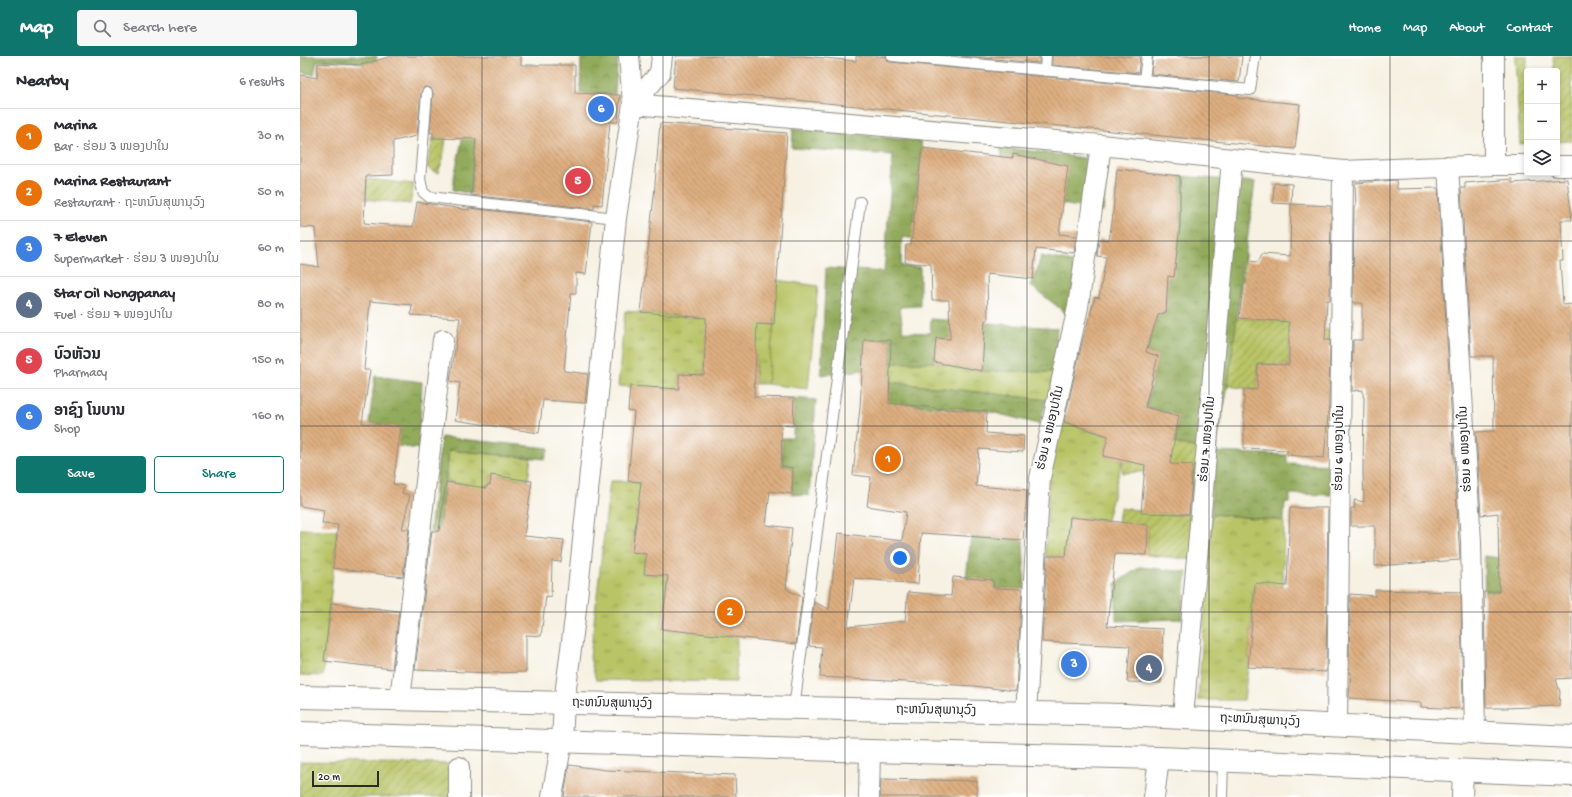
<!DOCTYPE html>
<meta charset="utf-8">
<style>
body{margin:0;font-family:"Gochi Hand","Noto Sans Lao",sans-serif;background:#f7f7f7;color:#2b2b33}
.controls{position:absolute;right:12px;top:12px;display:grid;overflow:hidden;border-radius:4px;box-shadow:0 2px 6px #0003}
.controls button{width:36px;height:36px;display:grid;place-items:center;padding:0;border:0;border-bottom:1px solid #e1e1e2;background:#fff;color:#2b2b33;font:20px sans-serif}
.scale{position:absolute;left:12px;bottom:10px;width:67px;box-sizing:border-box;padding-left:4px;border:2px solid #2b2b2b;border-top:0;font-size:11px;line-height:14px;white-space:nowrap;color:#2b2b2b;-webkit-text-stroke:3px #fff;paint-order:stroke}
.you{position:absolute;left:600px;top:502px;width:14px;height:14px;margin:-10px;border:3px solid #fff;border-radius:50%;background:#1a73e8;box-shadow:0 0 0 6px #1a73e833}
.badge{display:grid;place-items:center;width:26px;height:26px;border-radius:50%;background:#0f766e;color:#fff;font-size:13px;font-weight:700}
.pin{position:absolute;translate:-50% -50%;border:2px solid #fff;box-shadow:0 1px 4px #0006}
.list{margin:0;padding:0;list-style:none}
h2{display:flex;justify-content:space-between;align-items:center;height:52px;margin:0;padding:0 16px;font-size:17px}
h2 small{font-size:13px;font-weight:400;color:#7c7c81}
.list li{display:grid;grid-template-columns:26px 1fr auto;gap:12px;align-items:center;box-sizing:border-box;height:56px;padding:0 16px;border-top:1px solid #e1e1e2}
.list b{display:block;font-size:15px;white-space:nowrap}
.list p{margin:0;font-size:13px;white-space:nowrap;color:#7c7c81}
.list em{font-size:13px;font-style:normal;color:#7c7c81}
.actions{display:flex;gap:8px;padding:12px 16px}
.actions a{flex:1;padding:9px 0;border:1px solid #0f766e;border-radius:4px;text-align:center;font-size:14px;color:#0f766e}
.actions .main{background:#0f766e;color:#fff}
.icon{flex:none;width:22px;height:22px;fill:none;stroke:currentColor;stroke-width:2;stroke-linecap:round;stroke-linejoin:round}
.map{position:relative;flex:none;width:1272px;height:741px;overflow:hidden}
header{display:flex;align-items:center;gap:24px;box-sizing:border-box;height:56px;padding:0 20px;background:#0f766e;color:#fff}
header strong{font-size:19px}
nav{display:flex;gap:22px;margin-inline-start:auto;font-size:14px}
.search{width:280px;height:36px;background:#f7f7f7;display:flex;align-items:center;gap:10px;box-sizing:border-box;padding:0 14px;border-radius:4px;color:#7c7c81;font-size:15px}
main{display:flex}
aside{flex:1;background:#fff}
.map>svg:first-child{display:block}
</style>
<header>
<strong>Map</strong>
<div class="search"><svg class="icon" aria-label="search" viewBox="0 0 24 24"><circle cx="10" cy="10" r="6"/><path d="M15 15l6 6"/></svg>Search here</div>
<nav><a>Home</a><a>Map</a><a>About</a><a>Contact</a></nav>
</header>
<main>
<aside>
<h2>Nearby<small>6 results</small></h2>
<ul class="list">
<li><span class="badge" style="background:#e8710a">1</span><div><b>Marina</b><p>Bar · ຮ່ອມ 3 ໜອງປາໃນ</p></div><em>30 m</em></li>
<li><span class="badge" style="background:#e8710a">2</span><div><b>Marina Restaurant</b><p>Restaurant · ຖະຫນົນສຸພານຸວົງ</p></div><em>50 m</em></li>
<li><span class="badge" style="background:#3f7fe0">3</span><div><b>7 Eleven</b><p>Supermarket · ຮ່ອມ 3 ໜອງປາໃນ</p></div><em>60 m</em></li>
<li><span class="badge" style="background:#5c6f8a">4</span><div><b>Star Oil Nongpanay</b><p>Fuel · ຮ່ອມ 7 ໜອງປາໃນ</p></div><em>80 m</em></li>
<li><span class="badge" style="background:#e0444e">5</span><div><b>ບົວຫັວນ</b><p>Pharmacy</p></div><em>150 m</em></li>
<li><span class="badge" style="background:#3f7fe0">6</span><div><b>ອາຊົງ ໂນບານ</b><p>Shop</p></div><em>160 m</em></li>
</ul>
<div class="actions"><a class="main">Save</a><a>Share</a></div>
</aside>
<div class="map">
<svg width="1272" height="741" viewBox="0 0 1272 741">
<defs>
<pattern id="grass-tufts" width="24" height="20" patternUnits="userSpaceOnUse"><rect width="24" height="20" fill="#b8c466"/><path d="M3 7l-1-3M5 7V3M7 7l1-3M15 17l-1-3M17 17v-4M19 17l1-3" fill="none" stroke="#969f54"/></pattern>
<pattern id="forest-crowns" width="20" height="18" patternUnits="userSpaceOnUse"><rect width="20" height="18" fill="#92aa5b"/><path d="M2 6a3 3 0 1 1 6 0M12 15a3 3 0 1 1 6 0" fill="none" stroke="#778b4b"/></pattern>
<pattern id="garden-furrows" width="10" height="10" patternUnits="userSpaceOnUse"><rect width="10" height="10" fill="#b8c466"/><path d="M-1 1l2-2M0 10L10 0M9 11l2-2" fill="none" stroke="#969f54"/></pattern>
<pattern id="building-back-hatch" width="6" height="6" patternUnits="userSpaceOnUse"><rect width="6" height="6" fill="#ddae80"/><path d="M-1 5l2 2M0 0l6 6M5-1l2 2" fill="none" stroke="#b38e69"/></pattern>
</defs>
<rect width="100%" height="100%" fill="#fff"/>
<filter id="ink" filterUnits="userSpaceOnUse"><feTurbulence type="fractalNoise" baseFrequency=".025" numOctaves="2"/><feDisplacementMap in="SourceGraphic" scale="8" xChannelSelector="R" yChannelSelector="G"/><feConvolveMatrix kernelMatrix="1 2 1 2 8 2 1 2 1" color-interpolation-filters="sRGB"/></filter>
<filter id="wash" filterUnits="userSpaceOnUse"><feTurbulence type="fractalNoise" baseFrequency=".012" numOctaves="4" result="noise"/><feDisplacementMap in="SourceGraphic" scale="16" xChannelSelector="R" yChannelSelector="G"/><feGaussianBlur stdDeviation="0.9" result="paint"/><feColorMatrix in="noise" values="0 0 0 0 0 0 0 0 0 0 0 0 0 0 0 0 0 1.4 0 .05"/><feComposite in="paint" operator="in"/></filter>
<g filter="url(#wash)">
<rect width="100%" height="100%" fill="#f6f1e2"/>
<!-- grass -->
<path fill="url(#grass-tufts)" stroke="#727848" d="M325,255l149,14 -7,59h-12l1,-30 -50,-19 -2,40 -25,-1v15l-61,-3z
M634,306l48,9 73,1 -8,28 -157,-18v-19z
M759,365l49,15 -4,20 18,4 -15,60 -37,-3 -4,39h-21l4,-78z
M149,394l82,8 -3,22 -37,-5 -1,10h-3l-2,13 -18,-13 -21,-3z
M310,425h18l23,4 -14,23 -5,44 14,2 -2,20 24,2 -6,53 75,8 -1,45 -140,-2 -6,-22z
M912,458l72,7 -1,65 -28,-2 -7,83 -4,33h-46z
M0,473l37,1 -14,146 -23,-1z"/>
<!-- forest -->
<path fill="url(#forest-crowns)" stroke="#5e6a43" d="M0,0h77l-1,5 -11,3 -14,-3h-34l-3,14 -14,-3z
M280,0h38l-3,38 -35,-1 1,-35z
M178,69l-7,69 -18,-4 1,-13 11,-51z
M493,72l127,13 2,7 -9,76 11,16 -22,-3 -1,29 19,1v39l-20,1 3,25 27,1 1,-14 126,9 -2,44 -73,-1 1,-28 -46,-5 -3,24 -44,1 1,-23h-26l-2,30 -42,5 5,-107 58,4 9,-117 -101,-7z
M700,91l107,14 -4,51 -40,-8 5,-38 -55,-12 -7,54 -7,-27 3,-24z
M880,120l75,6 -27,204 -13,66 72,3v8l45,2 -1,30 -41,-1v9l-5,-1 -1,19 -72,-7 2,-62 -40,-9 5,-27 -33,-9 12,-51 -12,-4 12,-37 8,-3 2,-36 12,-50z
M741,200l36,7 -9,52 -38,-30 7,-15z
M75,320l47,6 -3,67 -21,-3 3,-19 -32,-4z
M590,326l157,18 -8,24 -52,-13 -86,-7 -14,12 2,-18z
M494,342l22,2 -7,96 -17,-2 1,-26 -11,-2v-28h11z
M141,381l108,11 -4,11 -96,-9 -11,86 -8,-4z
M671,480l52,4 2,49 -31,-1 -1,-8 -27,-2z
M1184,500l16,2v56h-15z
M840,511l47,5 -5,47 -66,2v-38z"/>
<!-- garden -->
<path fill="url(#garden-furrows)" stroke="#727848" d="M1215,0h12v87l-7,1z
M1253,0h19v85l-15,1v-71h-3z
M133,82h13l-3,21 -5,14 -6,-2 -5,-4z
M67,123l47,5 -4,20 -45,-5z
M937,262l59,4v6l37,2 -1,10h-43v25l-31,-1 -1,26 -29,-4z
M836,386l38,1 40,9 -2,62 -3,47 -62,-6 1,-23 -31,-2 3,-22c24,2 47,8 71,6l2,-49 -37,6 -34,2v-13z
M0,706l153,2 1,33h-154z"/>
<!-- pitch -->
<path fill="#b8c466" stroke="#727848" d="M477,224l41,6 -10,103 -41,-5 7,-59z"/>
<g id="blocks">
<!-- building -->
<path fill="url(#building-back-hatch)" d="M92,0h129v9h54v28l45,2 -2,27h-8l-8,83 -8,-1v5l-123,-14 5,-56 -43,-1v-6l-3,1 3,-40 -2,-5 -3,-1h-4l-3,5 -4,44 -24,5v34l-27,1 -2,47 49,4 4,-25 52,8v-2l123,14 -6,52 -10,-1v20h-5l-7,78 24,3 -3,29 -42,-3 -4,33 -84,-13 5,-37 -10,-2 10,-63 -49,-3 1,-10 -42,-4 -6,69h6l-8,53 39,4 -8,57 11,2 -2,7 8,2 -8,34h7l-6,48 -70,-9 5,-43 -16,-1 2,-14 -24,-4v-242l19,3 -4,-39 -15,-1v-152l17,3 1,-15 43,2z
M376,0h127l53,5v-5h30l2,5 3,1 347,33v3l62,6 -5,45 -622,-61z
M661,0h78v7z
M752,0h88l-2,17 -86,-8z
M853,0h89l-3,26 -88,-8z
M360,67l127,10 -13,192 -17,-1 -3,73 40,1 -1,28 -12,-1 1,41 11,2 -1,26 -22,-3 -4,34 26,3 -6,61 16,8 -6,47 -134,-15 6,-53 -24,-2 2,-20 -14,-2 9,-70 -13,-1 6,-69 -6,-1 2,-25 49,3v-15l25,1 2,-57 -65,-6 13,-116z
M622,92l91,10v-4l55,12 -9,68 17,2 -2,17 -38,-4 -3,30 -46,-5 1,46h-3l-3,51 -48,-9 2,-24 14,1 -1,-39h-17l-1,-36 -26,-1 1,-18h5z
M817,113l63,7v50l-6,51 -6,-1 -2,36 -8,3 -12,37 12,4 -13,51 34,9 -9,48 23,1 -4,49 -48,-1 4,-48 -42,-9 5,-20 -44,-14 18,-79 13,-46 4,1 7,-41 -9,-1 2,-17 10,1 3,-18z
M1212,123v4l55,-4 5,41h-11l2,41h-3l3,44 9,-1v374l-16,1 4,13 -1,14 -55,2h-18l-2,-116h15l-1,-79 -17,2 -5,-83 18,-1 -1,-75h-22l-10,-168h4v-5z
M1096,124l1,9 41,-1 22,372 -85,6v-40h-24v-18h4l-1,-8 10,2 -1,-30 1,-75h-1v-7l-11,1 1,-51h9v-37h-9l1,-96h2l-1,-24z
M974,127l18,1 -1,20 -18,-1z
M991,148l40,2 -1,94h-3l-2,40h5l-1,65 -5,53 -37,-3v-5l-43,-2v-59l13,1 1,-26 31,1v-43l-50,-4 7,-57 12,1 4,-8 28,2z
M564,284h27l-2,63 56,6 42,2 -1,22 38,3 -1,16 -44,-3 -3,37 51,4 -4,50 -102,-7 -3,51 -64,-6 -6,49 57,-6 3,-29 43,4 2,-19 40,3 1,8 28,1 -6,102 -42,-5 -154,-9 2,-30 -13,-1 5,-44 15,7 9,-76 64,8 4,-29 -39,-6 4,-29 -18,-2 7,-68z
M191,419l41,6 -8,55 40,4 -3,22 -9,-1 -1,36 -5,-1 -5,40 -15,-1v37l-34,1 -77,-3 17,-139h7l7,-49 40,6 1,-3h3z
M990,452h38l-2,164 -78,-5 7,-84 32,3z
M770,461l78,8 -1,30 -32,-1 -8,72 56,3 -2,54 -34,-1 3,-36 -88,-4 5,-86h19z
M1075,534l86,2 2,117 -42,-2v-4l-72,-5 2,-26h-2l1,-78 25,2z
M31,547l68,8 -7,58 -68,-8z
M269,709l37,5 129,5 1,22h-172z
M581,723l96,2v16h-97z"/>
</g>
</g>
<g filter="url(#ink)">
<use href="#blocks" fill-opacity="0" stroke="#908e86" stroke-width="1"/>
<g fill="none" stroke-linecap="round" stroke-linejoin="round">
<!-- lane casing -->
<g stroke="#908e86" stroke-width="12">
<path id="lane" d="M592,0l358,34 5,-34
M745,15l1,-15
M844,24l3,-24
M127,37l-7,86 3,13 6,5 187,21
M494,652l66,-506
M922,741l1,-37"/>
</g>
<!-- street casing -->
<g stroke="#908e86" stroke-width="22">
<path id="street" d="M1194,0v109
M333,48l468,41 242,26 151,-6h33
M333,48l27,-31 2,-17
M1148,110l23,376 4,190
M1257,110h15
M100,643l43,-359
M726,657l14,-235 38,-171 23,-162
M883,661l49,-557
M1037,670l6,-555
M159,711v30
M252,741l10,-56 2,-38 11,-85 41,-400 17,-114 -4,-48
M569,741l1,-46
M854,741l5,-39
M1162,741l1,-27"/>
</g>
<!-- highway casing -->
<g stroke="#908e86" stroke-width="24">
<path id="highway" d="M0,641l824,18 448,22
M0,677l570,18 289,7 413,17"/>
</g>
<!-- lane -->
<use href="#lane" stroke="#fff" stroke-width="10"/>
<!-- street -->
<use href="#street" stroke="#fff" stroke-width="20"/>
<!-- highway -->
<use href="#highway" stroke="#fff" stroke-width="22"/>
</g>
</g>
<!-- grid -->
<path fill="none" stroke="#2b2b2b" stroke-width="1" stroke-opacity="0.55" d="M182,0v741M363,0v741M545,0v741M727,0v741M909,0v741M1090,0v741M0,185h1272M0,370h1272M0,556h1272"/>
<g text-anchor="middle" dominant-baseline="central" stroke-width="3.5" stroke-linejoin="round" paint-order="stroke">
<!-- street labels -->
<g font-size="13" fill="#2b2b2b" stroke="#fff">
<text transform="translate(751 372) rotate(-77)">ຮ່ອມ 3 ໜອງປາໃນ</text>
<text transform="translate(908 383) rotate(-85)">ຮ່ອມ 7 ໜອງປາໃນ</text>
<text transform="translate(1040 392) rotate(-89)">ຮ່ອມ 6 ໜອງປາໃນ</text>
<text transform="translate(1166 393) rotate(-93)">ຮ່ອມ 8 ໜອງປາໃນ</text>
<text transform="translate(312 648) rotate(1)">ຖະຫນົນສຸພານຸວົງ</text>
<text transform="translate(636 655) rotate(1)">ຖະຫນົນສຸພານຸວົງ</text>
<text transform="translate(960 665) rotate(3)">ຖະຫນົນສຸພານຸວົງ</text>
</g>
</g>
</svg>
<div class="controls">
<button>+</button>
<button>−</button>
<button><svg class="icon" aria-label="layers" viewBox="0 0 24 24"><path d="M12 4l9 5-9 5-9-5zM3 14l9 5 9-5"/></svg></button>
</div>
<div class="scale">20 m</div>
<div class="you"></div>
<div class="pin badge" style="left:588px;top:403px;background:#e8710a">1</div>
<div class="pin badge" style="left:430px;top:556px;background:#e8710a">2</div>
<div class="pin badge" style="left:774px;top:608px;background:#3f7fe0">3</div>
<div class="pin badge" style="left:849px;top:612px;background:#5c6f8a">4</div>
<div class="pin badge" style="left:278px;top:125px;background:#e0444e">5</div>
<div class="pin badge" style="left:301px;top:53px;background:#3f7fe0">6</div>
</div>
</main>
